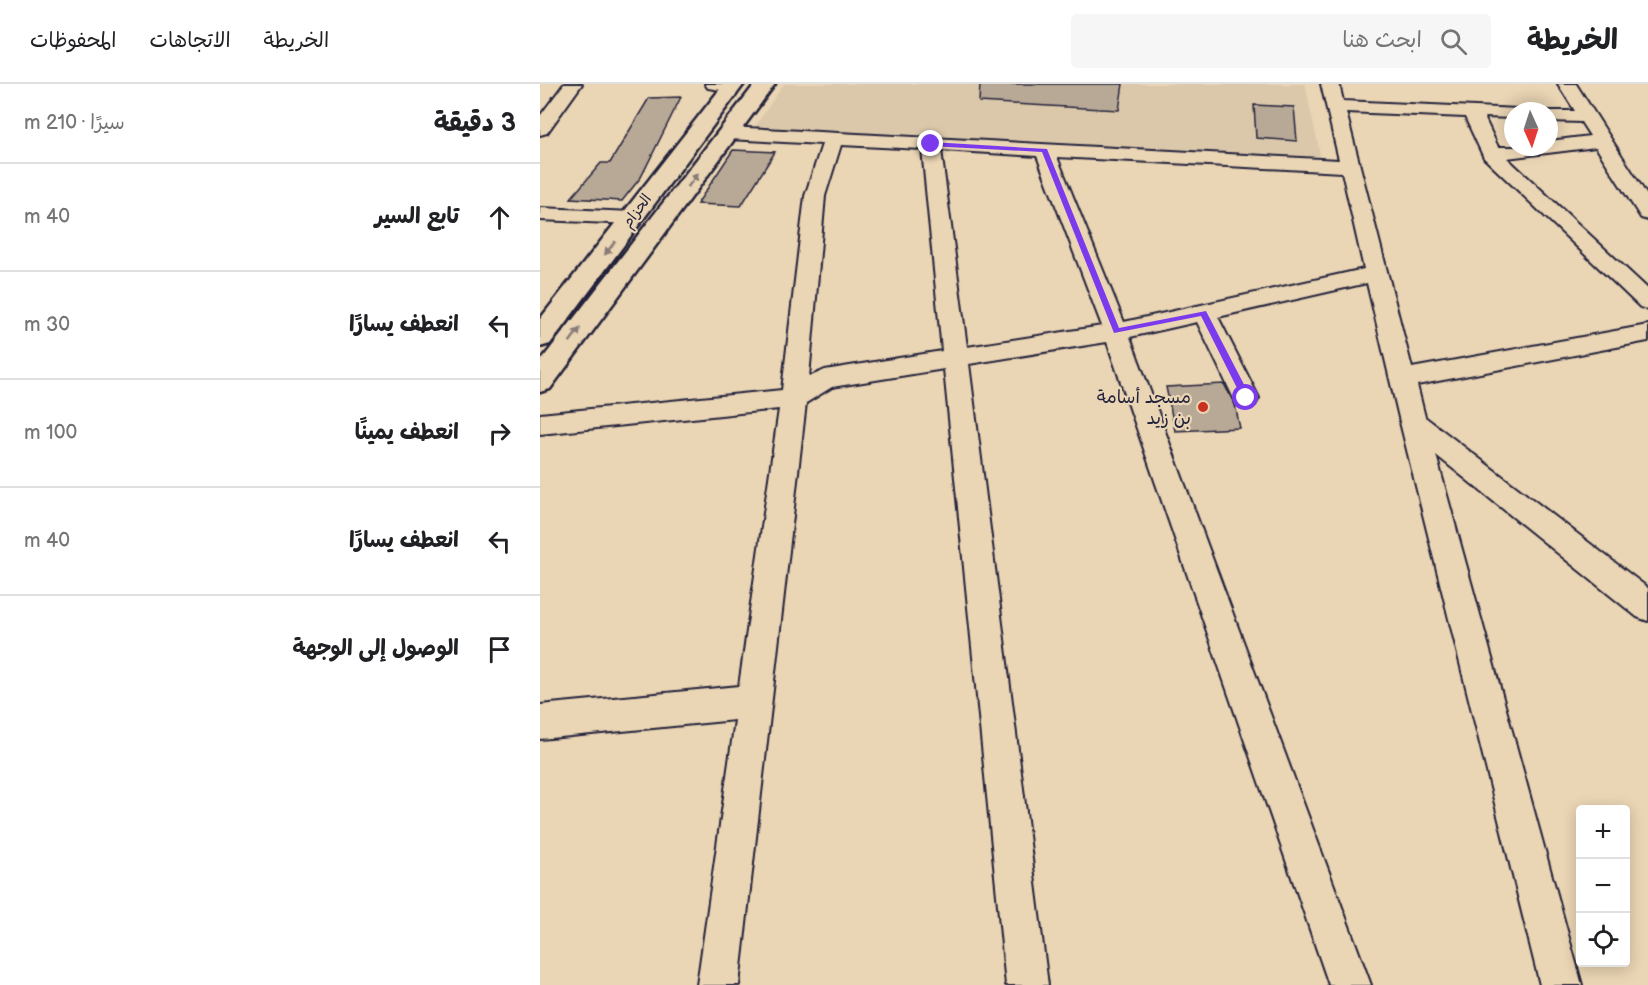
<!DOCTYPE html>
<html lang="ar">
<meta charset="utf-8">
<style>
body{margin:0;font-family:"Balsamiq Sans","Playpen Sans Arabic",sans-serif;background:#f6f6f6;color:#202124;direction:rtl}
.controls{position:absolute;right:18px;bottom:18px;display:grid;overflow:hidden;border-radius:6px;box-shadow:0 3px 15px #0003}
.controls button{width:54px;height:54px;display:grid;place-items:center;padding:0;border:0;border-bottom:2px solid #e0e0e0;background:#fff;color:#202124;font:30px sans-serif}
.compass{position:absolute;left:964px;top:18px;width:54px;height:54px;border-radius:50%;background:#fff;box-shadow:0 3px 15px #0003;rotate:177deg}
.stop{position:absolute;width:18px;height:18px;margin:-14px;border:4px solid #7c3aed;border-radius:50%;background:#fff}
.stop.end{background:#7c3aed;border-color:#fff;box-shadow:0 2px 6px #0008}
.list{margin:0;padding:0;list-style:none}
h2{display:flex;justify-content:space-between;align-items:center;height:78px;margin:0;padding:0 24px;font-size:26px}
h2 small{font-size:20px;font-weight:400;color:#757577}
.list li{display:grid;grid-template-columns:39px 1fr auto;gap:18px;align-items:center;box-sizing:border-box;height:108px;padding:0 24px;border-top:2px solid #e0e0e0}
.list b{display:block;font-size:22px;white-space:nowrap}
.list em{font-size:20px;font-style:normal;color:#757577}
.icon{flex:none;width:33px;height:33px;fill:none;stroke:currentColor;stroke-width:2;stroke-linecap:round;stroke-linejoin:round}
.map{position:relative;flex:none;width:1108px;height:901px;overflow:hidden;direction:ltr}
header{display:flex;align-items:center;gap:36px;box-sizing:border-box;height:84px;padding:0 30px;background:#fff;border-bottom:2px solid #e0e0e0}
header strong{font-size:28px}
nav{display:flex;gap:33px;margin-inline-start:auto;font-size:21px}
.search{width:420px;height:54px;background:#f6f6f6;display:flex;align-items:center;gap:15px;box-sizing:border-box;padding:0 21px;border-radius:6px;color:#757577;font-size:22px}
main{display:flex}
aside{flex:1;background:#fff}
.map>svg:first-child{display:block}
</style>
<header>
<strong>الخريطة</strong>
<div class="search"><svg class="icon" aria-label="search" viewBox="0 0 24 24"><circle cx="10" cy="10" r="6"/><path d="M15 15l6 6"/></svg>ابحث هنا</div>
<nav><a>الخريطة</a><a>الاتجاهات</a><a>المحفوظات</a></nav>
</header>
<main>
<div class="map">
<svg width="1108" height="901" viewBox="0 0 1108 901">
<rect width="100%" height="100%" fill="#ead5b4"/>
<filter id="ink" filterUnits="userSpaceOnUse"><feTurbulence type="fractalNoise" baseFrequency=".0167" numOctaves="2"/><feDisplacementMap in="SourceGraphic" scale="12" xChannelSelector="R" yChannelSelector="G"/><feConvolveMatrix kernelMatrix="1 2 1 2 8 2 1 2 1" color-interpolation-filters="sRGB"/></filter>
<g filter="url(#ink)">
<!-- built -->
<path fill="#dbc8ab" d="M244,0h521l16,75 -567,-31z"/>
<!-- building -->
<path fill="#b8a896" stroke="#22223b" stroke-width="1.5" d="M440,0h143l-4,26 -140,-8z
M141,13l-40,80 -19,24 -51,-3 30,-35h9l39,-65z
M714,21l40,2 3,34 -41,-3z
M193,66l42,2 -34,54 -44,-2z
M684,300l11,21 5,23 -65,3 -9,-44z"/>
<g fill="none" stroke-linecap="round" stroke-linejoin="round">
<!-- street casing -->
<g stroke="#22223b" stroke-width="4">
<path id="street" d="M24,0h18l-35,49 -7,2v-19z
M165,0h36l1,1 -3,4c-10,2 -21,1 -31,-1z
M781,0h18l4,17 176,8 2,2h-8v7l-29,-1 14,30h51v-6l41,-5 -9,-14 -32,-1v-10h-6h32l-17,-27h18l72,113v23l-7,-2 -45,-71 -89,11 141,131v21l-8,-3 -156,-149 -19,-41 -119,-5 66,256 236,-43v16l-231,44 8,32 223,171v33l-11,-4 -201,-162 146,530h-42l-140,-563 -33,-139 -149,34 41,81 -4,7 -9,2 -9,-2 -40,-83 -67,15 241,648h-42l-222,-643 -138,22 79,621h-42l-62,-616 -112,18 -26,16 -67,582h-42l38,-265 -195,19v-34l199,-19 40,-277 -239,25v-20l242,-24 23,-194 17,-52 -94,-5 -7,-2 -2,-4 2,-4 7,-2 611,33zM301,61l81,4 20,202 -117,19 -16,7 16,-181zM401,66l96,6 65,170 -135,21zM517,73l285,15 22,97 -240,53z
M0,124l93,4 7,2 4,4 -4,4 -7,2 -93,-4z"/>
</g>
<!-- secondary casing -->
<g stroke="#22223b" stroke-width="5">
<path id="secondary" d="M184,0h20l-194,260 -10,3v-28z
M215,0h20l-225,305 -10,3v-30z"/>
</g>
<!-- street -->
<use href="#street" fill="#ead5b4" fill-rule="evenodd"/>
<!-- secondary -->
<use href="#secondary" fill="#ead5b4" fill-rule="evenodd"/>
</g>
<!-- one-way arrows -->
<defs><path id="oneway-solid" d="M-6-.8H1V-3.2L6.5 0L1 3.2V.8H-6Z" transform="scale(1.5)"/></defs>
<g fill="#867c78">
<use href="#oneway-solid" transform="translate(153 96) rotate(-53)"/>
<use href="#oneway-solid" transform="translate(70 164) rotate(128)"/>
<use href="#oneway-solid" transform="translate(35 251) rotate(-53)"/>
</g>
</g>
<!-- route -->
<path fill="#7c3aed" d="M391,58l116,7 72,179 87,-17 45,87 -2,2 -7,-2 -41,-82 -87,17 -72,-181 -113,-6z"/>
<!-- markers -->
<circle fill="#c8321e" stroke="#ead5b4" stroke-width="2" cx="663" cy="323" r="6"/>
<g text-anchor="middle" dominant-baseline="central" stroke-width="4.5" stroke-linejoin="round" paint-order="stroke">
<!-- far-street labels -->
<g font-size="15" fill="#22223b" stroke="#ead5b4">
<text transform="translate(97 127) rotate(-53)">الحزام</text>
</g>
<!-- poi labels -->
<g font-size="18" fill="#22223b" stroke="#ead5b4" text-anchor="end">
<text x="651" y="313">مسجد أسامة<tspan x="651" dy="21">بن زيد</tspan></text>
</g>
</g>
</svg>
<div class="controls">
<button>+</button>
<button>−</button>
<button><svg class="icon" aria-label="locate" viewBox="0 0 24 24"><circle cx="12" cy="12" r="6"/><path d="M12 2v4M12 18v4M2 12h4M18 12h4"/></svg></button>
</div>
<svg class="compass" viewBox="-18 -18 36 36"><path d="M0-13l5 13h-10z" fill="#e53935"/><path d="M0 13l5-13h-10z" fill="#757577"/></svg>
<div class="stop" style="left:706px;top:314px"></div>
<div class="stop end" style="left:391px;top:60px"></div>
</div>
<aside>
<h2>3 دقيقة<small>سيرًا · 210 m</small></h2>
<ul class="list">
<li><svg class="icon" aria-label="ahead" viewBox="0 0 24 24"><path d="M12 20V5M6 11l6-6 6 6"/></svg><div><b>تابع السير</b></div><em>40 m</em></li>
<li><svg class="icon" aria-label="left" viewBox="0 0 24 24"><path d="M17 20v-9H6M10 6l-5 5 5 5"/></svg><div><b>انعطف يسارًا</b></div><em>30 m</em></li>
<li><svg class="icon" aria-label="right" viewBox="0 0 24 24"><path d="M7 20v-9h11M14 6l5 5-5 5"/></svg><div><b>انعطف يمينًا</b></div><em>100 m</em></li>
<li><svg class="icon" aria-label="left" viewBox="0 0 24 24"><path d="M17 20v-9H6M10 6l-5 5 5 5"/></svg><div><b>انعطف يسارًا</b></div><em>40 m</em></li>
<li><svg class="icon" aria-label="arrive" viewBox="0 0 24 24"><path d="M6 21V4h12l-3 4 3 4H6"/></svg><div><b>الوصول إلى الوجهة</b></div></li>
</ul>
</aside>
</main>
